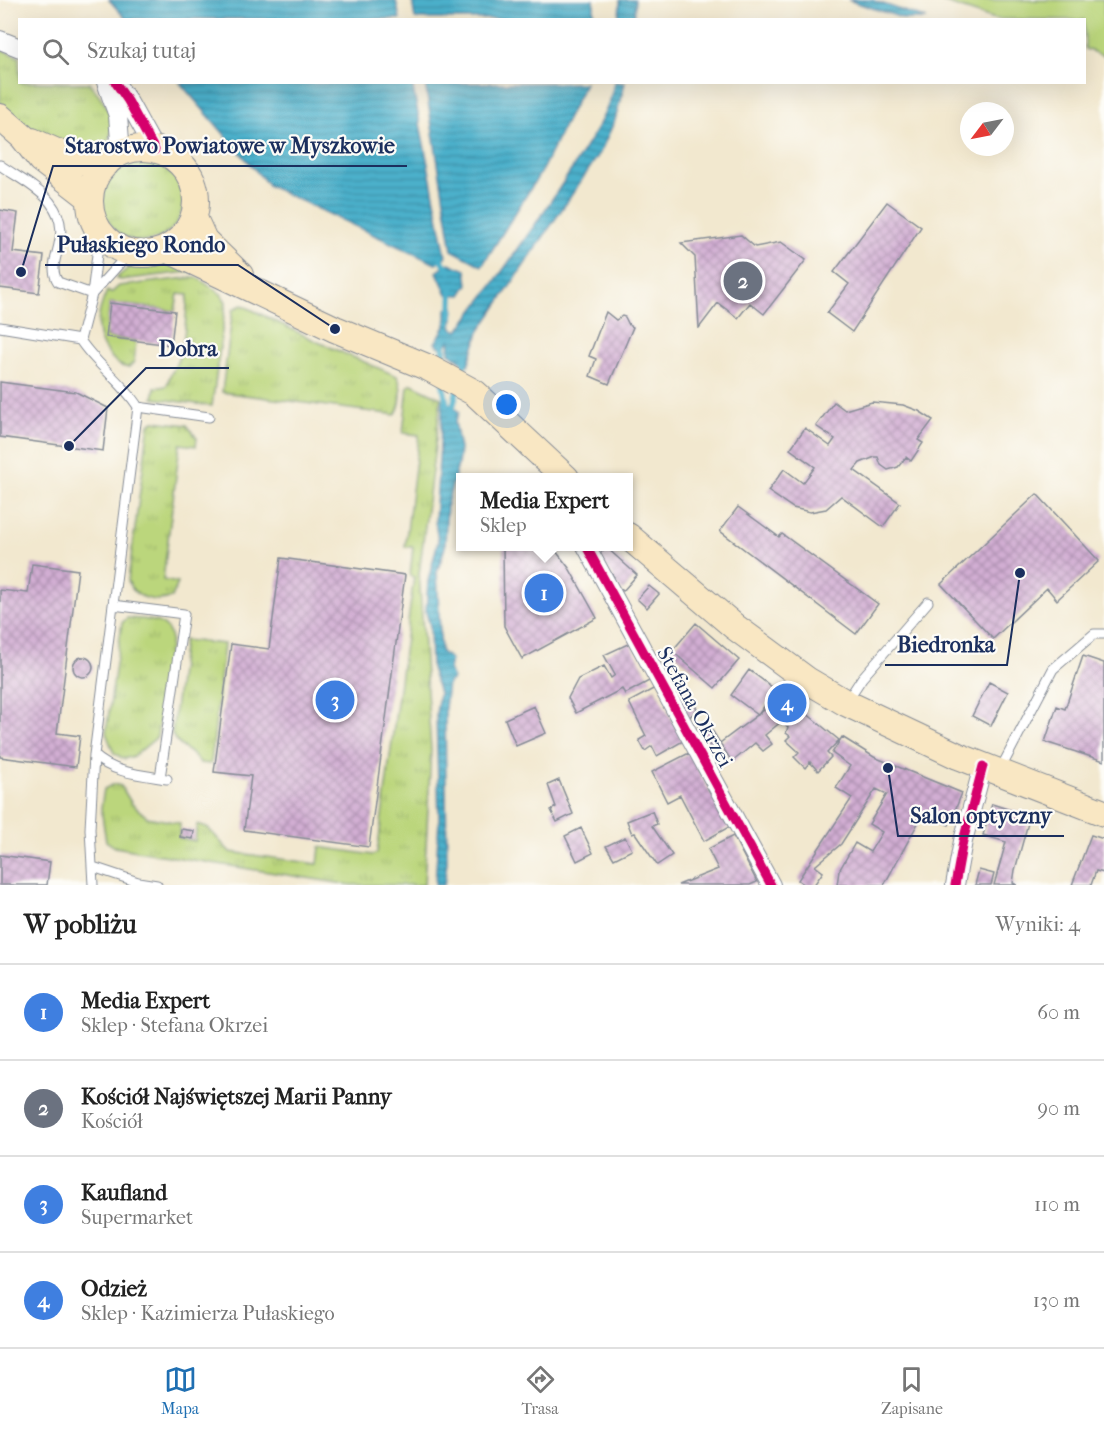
<!DOCTYPE html>
<html lang="pl">
<meta charset="utf-8">
<style>
body{margin:0;font-family:"IM FELL French Canon",serif;background:#f2f2f2;color:#222}
.compass{position:absolute;left:960px;top:102px;width:54px;height:54px;border-radius:50%;background:#fff;box-shadow:0 6px 24px #0002;rotate:238deg}
.you{position:absolute;left:507px;top:405px;width:21px;height:21px;margin:-15px;border:4px solid #fff;border-radius:50%;background:#1a73e8;box-shadow:0 0 0 9px #1a73e833}
.badge{display:grid;place-items:center;width:39px;height:39px;border-radius:50%;background:#1f6fb2;color:#fff;font-size:20px;font-weight:700}
.pin{position:absolute;translate:-50% -50%;border:3px solid #fff;box-shadow:0 2px 6px #0006}
.popup{position:absolute;left:456px;top:473px;width:177px;height:78px;box-sizing:border-box;display:grid;place-content:center;border-radius:0px;background:#fff;filter:drop-shadow(0 2px 4px #0005);font-size:20px;white-space:nowrap;color:#767676}
.popup b{font-size:22px;color:#222}
.popup::after{content:'';position:absolute;left:50%;top:100%;margin-left:-12px;border:12px solid transparent;border-top-color:#fff}
.list{margin:0;padding:0;list-style:none}
h2{display:flex;justify-content:space-between;align-items:center;height:78px;margin:0;padding:0 24px;font-size:26px}
h2 small{font-size:20px;font-weight:400;color:#767676}
.list li{display:grid;grid-template-columns:39px 1fr auto;gap:18px;align-items:center;box-sizing:border-box;height:96px;padding:0 24px;border-top:2px solid #e0e0e0}
.list b{display:block;font-size:22px;white-space:nowrap}
.list p{margin:0;font-size:20px;white-space:nowrap;color:#767676}
.list em{font-size:20px;font-style:normal;color:#767676}
.icon{flex:none;width:33px;height:33px;fill:none;stroke:currentColor;stroke-width:2;stroke-linecap:round;stroke-linejoin:round}
.map{position:relative;flex:none;width:1104px;height:885px;overflow:hidden}
.search{position:absolute;background:#fff;box-shadow:0 6px 24px #0002;left:18px;right:18px;top:18px;height:66px;display:flex;align-items:center;gap:15px;box-sizing:border-box;padding:0 21px;border-radius:0px;color:#767676;font-size:22px}
.sheet{height:462px;background:#fff}
nav{display:flex;justify-content:space-around;align-items:center;box-sizing:border-box;height:84px;border-top:2px solid #e0e0e0;background:#fff;font-size:16px;color:#767676}
nav a{display:grid;justify-items:center;gap:3px}
nav .on{color:#1f6fb2}
.map>svg:first-child{display:block}
</style>
<div class="map">
<svg width="1104" height="885" viewBox="0 0 1104 885">
<defs>
<pattern id="grass-tufts" width="24" height="20" patternUnits="userSpaceOnUse" patternTransform="scale(1.5)"><rect width="24" height="20" fill="#bbd67c"/><path d="M3 7l-1-3M5 7V3M7 7l1-3M15 17l-1-3M17 17v-4M19 17l1-3" fill="none" stroke="#a0b86e"/></pattern>
<pattern id="water-rules" width="6" height="5" patternUnits="userSpaceOnUse" patternTransform="scale(1.5)"><rect width="6" height="5" fill="#4cb0cb"/><path d="M0 2.5h6" fill="none" stroke="#3e90a8"/></pattern>
<pattern id="building-cross-hatch" width="8" height="8" patternUnits="userSpaceOnUse" patternTransform="scale(1.5)"><rect width="8" height="8" fill="#d2aed3"/><path d="M0 0l8 8M0 8l8-8" fill="none" stroke="#aa8eae"/></pattern>
</defs>
<rect width="100%" height="100%" fill="#fdfcf7"/>
<filter id="ink" filterUnits="userSpaceOnUse"><feTurbulence type="fractalNoise" baseFrequency=".0167" numOctaves="2"/><feDisplacementMap in="SourceGraphic" scale="12" xChannelSelector="R" yChannelSelector="G"/><feConvolveMatrix kernelMatrix="1 2 1 2 8 2 1 2 1" color-interpolation-filters="sRGB"/></filter>
<filter id="wash" filterUnits="userSpaceOnUse"><feTurbulence type="fractalNoise" baseFrequency=".008" numOctaves="4" result="noise"/><feDisplacementMap in="SourceGraphic" scale="24" xChannelSelector="R" yChannelSelector="G"/><feGaussianBlur stdDeviation="1.35" result="paint"/><feColorMatrix in="noise" values="0 0 0 0 0 0 0 0 0 0 0 0 0 0 0 0 0 1.4 0 .05"/><feComposite in="paint" operator="in"/></filter>
<g filter="url(#wash)">
<rect width="100%" height="100%" fill="#f2e8cf"/>
<!-- grass -->
<path fill="url(#grass-tufts)" stroke="#6b826d" stroke-width="1.5" d="M0,49l19,8 1,25 69,1c9,10 19,22 22,35 6,27 -18,39 -41,33 -20,-6 -54,-33 -70,-47z
M103 201a40 40 0 1 1 80 0a40 40 0 1 1-80 0Z
M162,260l34,11 -76,9 -4,-2 15,-12z
M196,277l25,17 5,8 -14,104 -59,-8 2,-10 11,-2c3,-4 2,-8 5,-12 15,-24 14,-51 17,-79l-10,-1 -3,17 -65,-8 -4,34 30,4 -2,21 -5,5c-7,1 -11,-3 -16,-8 -21,-20 -17,-44 -6,-68l4,2 8,-7z
M242,305l76,37 79,34c6,11 5,29 -2,39l-173,-23 11,-83z
M412,384l29,14 -22,176 12,176 -7,135h-73l-202,-32 -34,-6 -9,-6 -5,-33 3,-19 10,-5 7,2 11,18 15,13 33,6 -1,15 16,3 2,-16 10,2 23,25 88,12 2,-17 53,8 4,-2 37,-276 -4,-1 3,-29h-8l14,-112 -16,-2 5,-47z
M154,421l33,4 10,13 -1,8 -16,-2 -17,136 15,3 -6,14c-15,7 -40,1 -44,-17l21,-156z
M127,618c18,2 41,-1 44,21l-14,98 -23,19 -10,3 -10,-6 -8,-20 16,-110z
M184,640l40,4 -13,120 -11,-1c-7,-11 -24,-17 -28,-29z"/>
<!-- pitch -->
<path fill="#bbd67c" stroke="#6b826d" stroke-width="1.5" d="M936,0h168v56l-19,-7 -1,-29 -89,-1z"/>
<!-- water -->
<path fill="url(#water-rules)" stroke="#347094" stroke-width="1.5" d="M109,0h287l4,19h-274z
M412,0h182v19h-179z
M620,0h15l-1,19h-15z
M848,0h24l55,19h-22z
M614,82l11,1 -10,37 -15,33 -121,179 -11,33 -19,-12 1,-13 -7,9 -8,-6 11,-18v-16l8,-2 -2,21 6,3c40,-52 78,-106 114,-162 17,-28 37,-54 42,-87z
M180,83h232l34,173 -10,8 -167,-78z
M425,83h160l-44,89 -59,94 -30,-16z
M449,263l17,7 2,14 -7,11 -14,-1 -10,-22z
M443,398l16,14 -4,10 5,27 -2,16 -11,39 -2,43 -8,25 4,80 10,7 -2,10 4,10 -5,4 -3,25 2,154 -3,23h-9l4,-65 -3,-106 3,-21 -8,-25 -1,-42 -4,-14 2,-31 10,-40 -3,-20z"/>
<g fill="none" stroke-linecap="round" stroke-linejoin="round">
<!-- stream -->
<path stroke="#4cb0cb" stroke-width="6" d="M441,260l9,11
M451,316l1,-29
M443,368l1,-26
M461,377l5,-22
M443,384l4,22
M451,415l6,-25"/>
</g>
<g id="blocks">
<!-- building -->
<path fill="url(#building-cross-hatch)" d="M887,202l34,25 -69,105 -25,-19 22,-29 -15,-12z
M0,210l18,3 -5,39 31,4 -5,37 -39,-5z
M741,235l14,12 26,-5 25,18 -42,54 -14,-11 -12,15 -20,-15 -19,25 -4,-71 -14,-14z
M110,303l65,8 -4,34 -65,-8z
M606,312l10,8 6,-4 3,1 4,8 4,2 -24,57 -19,-8 6,-17 -7,-3z
M0,382l76,10 32,16 -5,43 -103,-14z
M834,402l11,8 27,-8 31,3 16,6 14,9 -15,20 5,3 -12,18 -5,-4 -8,10 -10,3 -7,-5 -3,-8h-3l-15,6 -6,7 46,33 -17,24 -42,-31 -15,13 -16,3 -17,-4 -25,-17 16,-22 19,14 12,-16 -25,-18 15,-21 25,18 5,-7 -19,-13z
M1037,494l62,67 -42,39 -10,-12 -54,51 -52,-55z
M738,507l41,30 3,-3 96,70 -22,30 -136,-103z
M503,546h49l17,22 28,50 -75,41 -18,-33z
M606,547l31,28 -14,16 -12,-11 3,-3 -16,-21z
M281,558l124,17 -36,272 -125,-17 7,-54 -37,-4 17,-128 38,5z
M32,564l46,6 -21,163 23,3 -4,31 -76,-10v-167l28,3z
M649,586l10,8 -12,14 -10,-9z
M696,623l43,37 -24,28 -43,-37z
M630,643l21,37 -26,14 -3,-5 -46,24 -8,-15 10,-19 26,-13 7,12 4,-3 -11,-20z
M1083,656l21,7v98l-59,-19 12,-36 8,3z
M73 667a10 10 0 1 1 20 0a10 10 0 1 1-20 0Z
M749,670l27,20 -18,25 -27,-20z
M680,677l17,32 -8,9 -19,-35z
M989,682l19,10 -17,34 -19,-10z
M655,688l28,53 -26,15 -5,-10 -7,5 -6,-11 7,-4 -17,-34z
M784,695l55,45 -12,13 4,4 -13,14 -8,-9 -5,6 -11,-11 5,-5 -13,-12 4,-4 -4,-3 2,-6 -6,-6 -17,14 7,9 -9,7 -8,-8 -23,19 -12,-19z
M534,706l12,27 -30,13 -11,-27z
M707,722l13,21 -9,5 -13,-21z
M842,737l32,20 88,36 -13,32 -26,-11 -39,71h-47l2,-14 16,-28 15,9 12,-20 -13,-8 18,-30 -11,-5 -35,55 -26,22 8,6 -9,13h-9l-7,-5 54,-82 -16,-10 14,-22 -18,-13z
M689,753l40,74 -25,14 -24,-46 -13,7 -15,-30z
M559,780l14,34 -16,8 -6,-12 5,-3 -8,-22z
M992,804l38,12 -15,54 -2,13 4,2h-23l12,-43 -23,-7z
M652,811l5,13 -5,2 20,29 -15,10 -22,-32 -3,1 -5,-13z
M581,828l12,25 -16,8 -12,-25z
M181,829l13,2 -1,8 -13,-2z
M1091,835l13,4v34l-8,-2 -5,14h-19z
M733,836l24,46 -7,3h-72l40,-16 -10,-20z
M625,837l7,13 -18,9 -8,-13z
M0,855l50,7 -3,23h-47z
M979,870l15,4 -3,11h-16z"/>
</g>
</g>
<g filter="url(#ink)">
<use href="#blocks" fill-opacity="0" stroke="#868c96" stroke-width="1.5"/>
<g fill="none" stroke-linecap="round" stroke-linejoin="round">
<!-- service casing -->
<g stroke="#868c96" stroke-width="11">
<path id="service" d="M0,165c15,11 38,22 50,37 27,35 -7,58 8,80l34,12
M92,294l38,-42
M0,327l80,13
M138,407l71,10
M113,605l71,9 -24,164
M847,701l15,-23 66,-76
M94,755c18,18 48,20 73,24
M1000,770l53,-101 41,-35h10
M93,867l45,15 19,3
M93,885l-3,-56 4,-74 44,-348c-16,-26 -42,-42 -58,-67l12,-46 8,-63"/>
</g>
<!-- minor casing -->
<g stroke="#868c96" stroke-width="20">
<path id="minor" d="M0,40l20,8
M106,82l12,34 3,37
M115,82l13,19 27,49
M586,546l185,339
M955,885l8,-44 20,-75"/>
</g>
<!-- secondary casing -->
<g stroke="#868c96" stroke-width="28">
<path id="secondary" d="M0,117l23,20 18,23 49,38
M32,141l45,20 29,3
M90 201a53 53 0 1 1 106 0a53 53 0 1 1-106 0Z
M194,218l10,22 36,35
M167,249l168,80 94,39 46,25 91,85
M628,536l107,91 72,53 39,23 112,53 146,57"/>
</g>
<!-- service -->
<use href="#service" stroke="#fff" stroke-width="9"/>
<!-- minor -->
<use href="#minor" stroke="#fff" stroke-width="18"/>
<!-- secondary -->
<use href="#secondary" stroke="#f9e7c3" stroke-width="26"/>
<!-- cycleway casing -->
<g stroke="#fdfcf7" stroke-width="13">
<path id="cycleway" d="M115,82l13,19 27,49
M586,546l185,339
M955,885l8,-44 20,-75"/>
</g>
<!-- cycleway -->
<use href="#cycleway" stroke="#d6006c" stroke-width="9"/>
</g>
</g>
<g text-anchor="middle" dominant-baseline="central" stroke-width="4.5" stroke-linejoin="round" paint-order="stroke">
<!-- street labels -->
<g font-size="21" fill="#1b2f5e" stroke="#fdfcf7">
<text transform="translate(695 707) rotate(61)">Stefana Okrzei</text>
</g>
</g>
<!-- callouts -->
<path fill="none" stroke="#1b2f5e" stroke-width="2" d="M21 272L53 166H407M335 329L238 265H45M69 446L146 368H229M1020 573L1007 665H885M888 768L898 836H1064"/>
<g fill="#1b2f5e" stroke="#fdfcf7" stroke-width="2">
<circle cx="21" cy="272" r="6"/>
<circle cx="335" cy="329" r="6"/>
<circle cx="69" cy="446" r="6"/>
<circle cx="1020" cy="573" r="6"/>
<circle cx="888" cy="768" r="6"/>
</g>
<g font-size="22" text-anchor="middle" font-weight="bold" fill="#1b2f5e" stroke="#fdfcf7" stroke-width="4.5" stroke-linejoin="round" paint-order="stroke">
<text x="230" y="153">Starostwo Powiatowe w Myszkowie</text>
<text x="141" y="252">Pułaskiego Rondo</text>
<text x="188" y="356">Dobra</text>
<text x="946" y="652">Biedronka</text>
<text x="981" y="823">Salon optyczny</text>
</g>
</svg>
<svg class="compass" viewBox="-18 -18 36 36"><path d="M0-13l5 13h-10z" fill="#e53935"/><path d="M0 13l5-13h-10z" fill="#767676"/></svg>
<div class="you"></div>
<div class="pin badge" style="left:544px;top:593px;background:#3f7fe0">1</div>
<div class="popup"><b>Media Expert</b>Sklep</div>
<div class="pin badge" style="left:743px;top:281px;background:#6b7280">2</div>
<div class="pin badge" style="left:335px;top:700px;background:#3f7fe0">3</div>
<div class="pin badge" style="left:787px;top:703px;background:#3f7fe0">4</div>
<div class="search"><svg class="icon" aria-label="search" viewBox="0 0 24 24"><circle cx="10" cy="10" r="6"/><path d="M15 15l6 6"/></svg>Szukaj tutaj</div>
</div>
<section class="sheet">
<h2>W pobliżu<small>Wyniki: 4</small></h2>
<ul class="list">
<li><span class="badge" style="background:#3f7fe0">1</span><div><b>Media Expert</b><p>Sklep · Stefana Okrzei</p></div><em>60 m</em></li>
<li><span class="badge" style="background:#6b7280">2</span><div><b>Kościół Najświętszej Marii Panny</b><p>Kościół</p></div><em>90 m</em></li>
<li><span class="badge" style="background:#3f7fe0">3</span><div><b>Kaufland</b><p>Supermarket</p></div><em>110 m</em></li>
<li><span class="badge" style="background:#3f7fe0">4</span><div><b>Odzież</b><p>Sklep · Kazimierza Pułaskiego</p></div><em>130 m</em></li>
</ul>
</section>
<nav>
<a class="on"><svg class="icon" aria-label="map" viewBox="0 0 24 24"><path d="M3 6l6-2 6 2 6-2v14l-6 2-6-2-6 2zM9 4v14M15 6v14"/></svg>Mapa</a>
<a><svg class="icon" aria-label="directions" viewBox="0 0 24 24"><path d="M12 3l9 9-9 9-9-9zM9 14v-3h6M13 9l2 2-2 2"/></svg>Trasa</a>
<a><svg class="icon" aria-label="saved" viewBox="0 0 24 24"><path d="M7 4h10v16l-5-4-5 4z"/></svg>Zapisane</a>
</nav>
